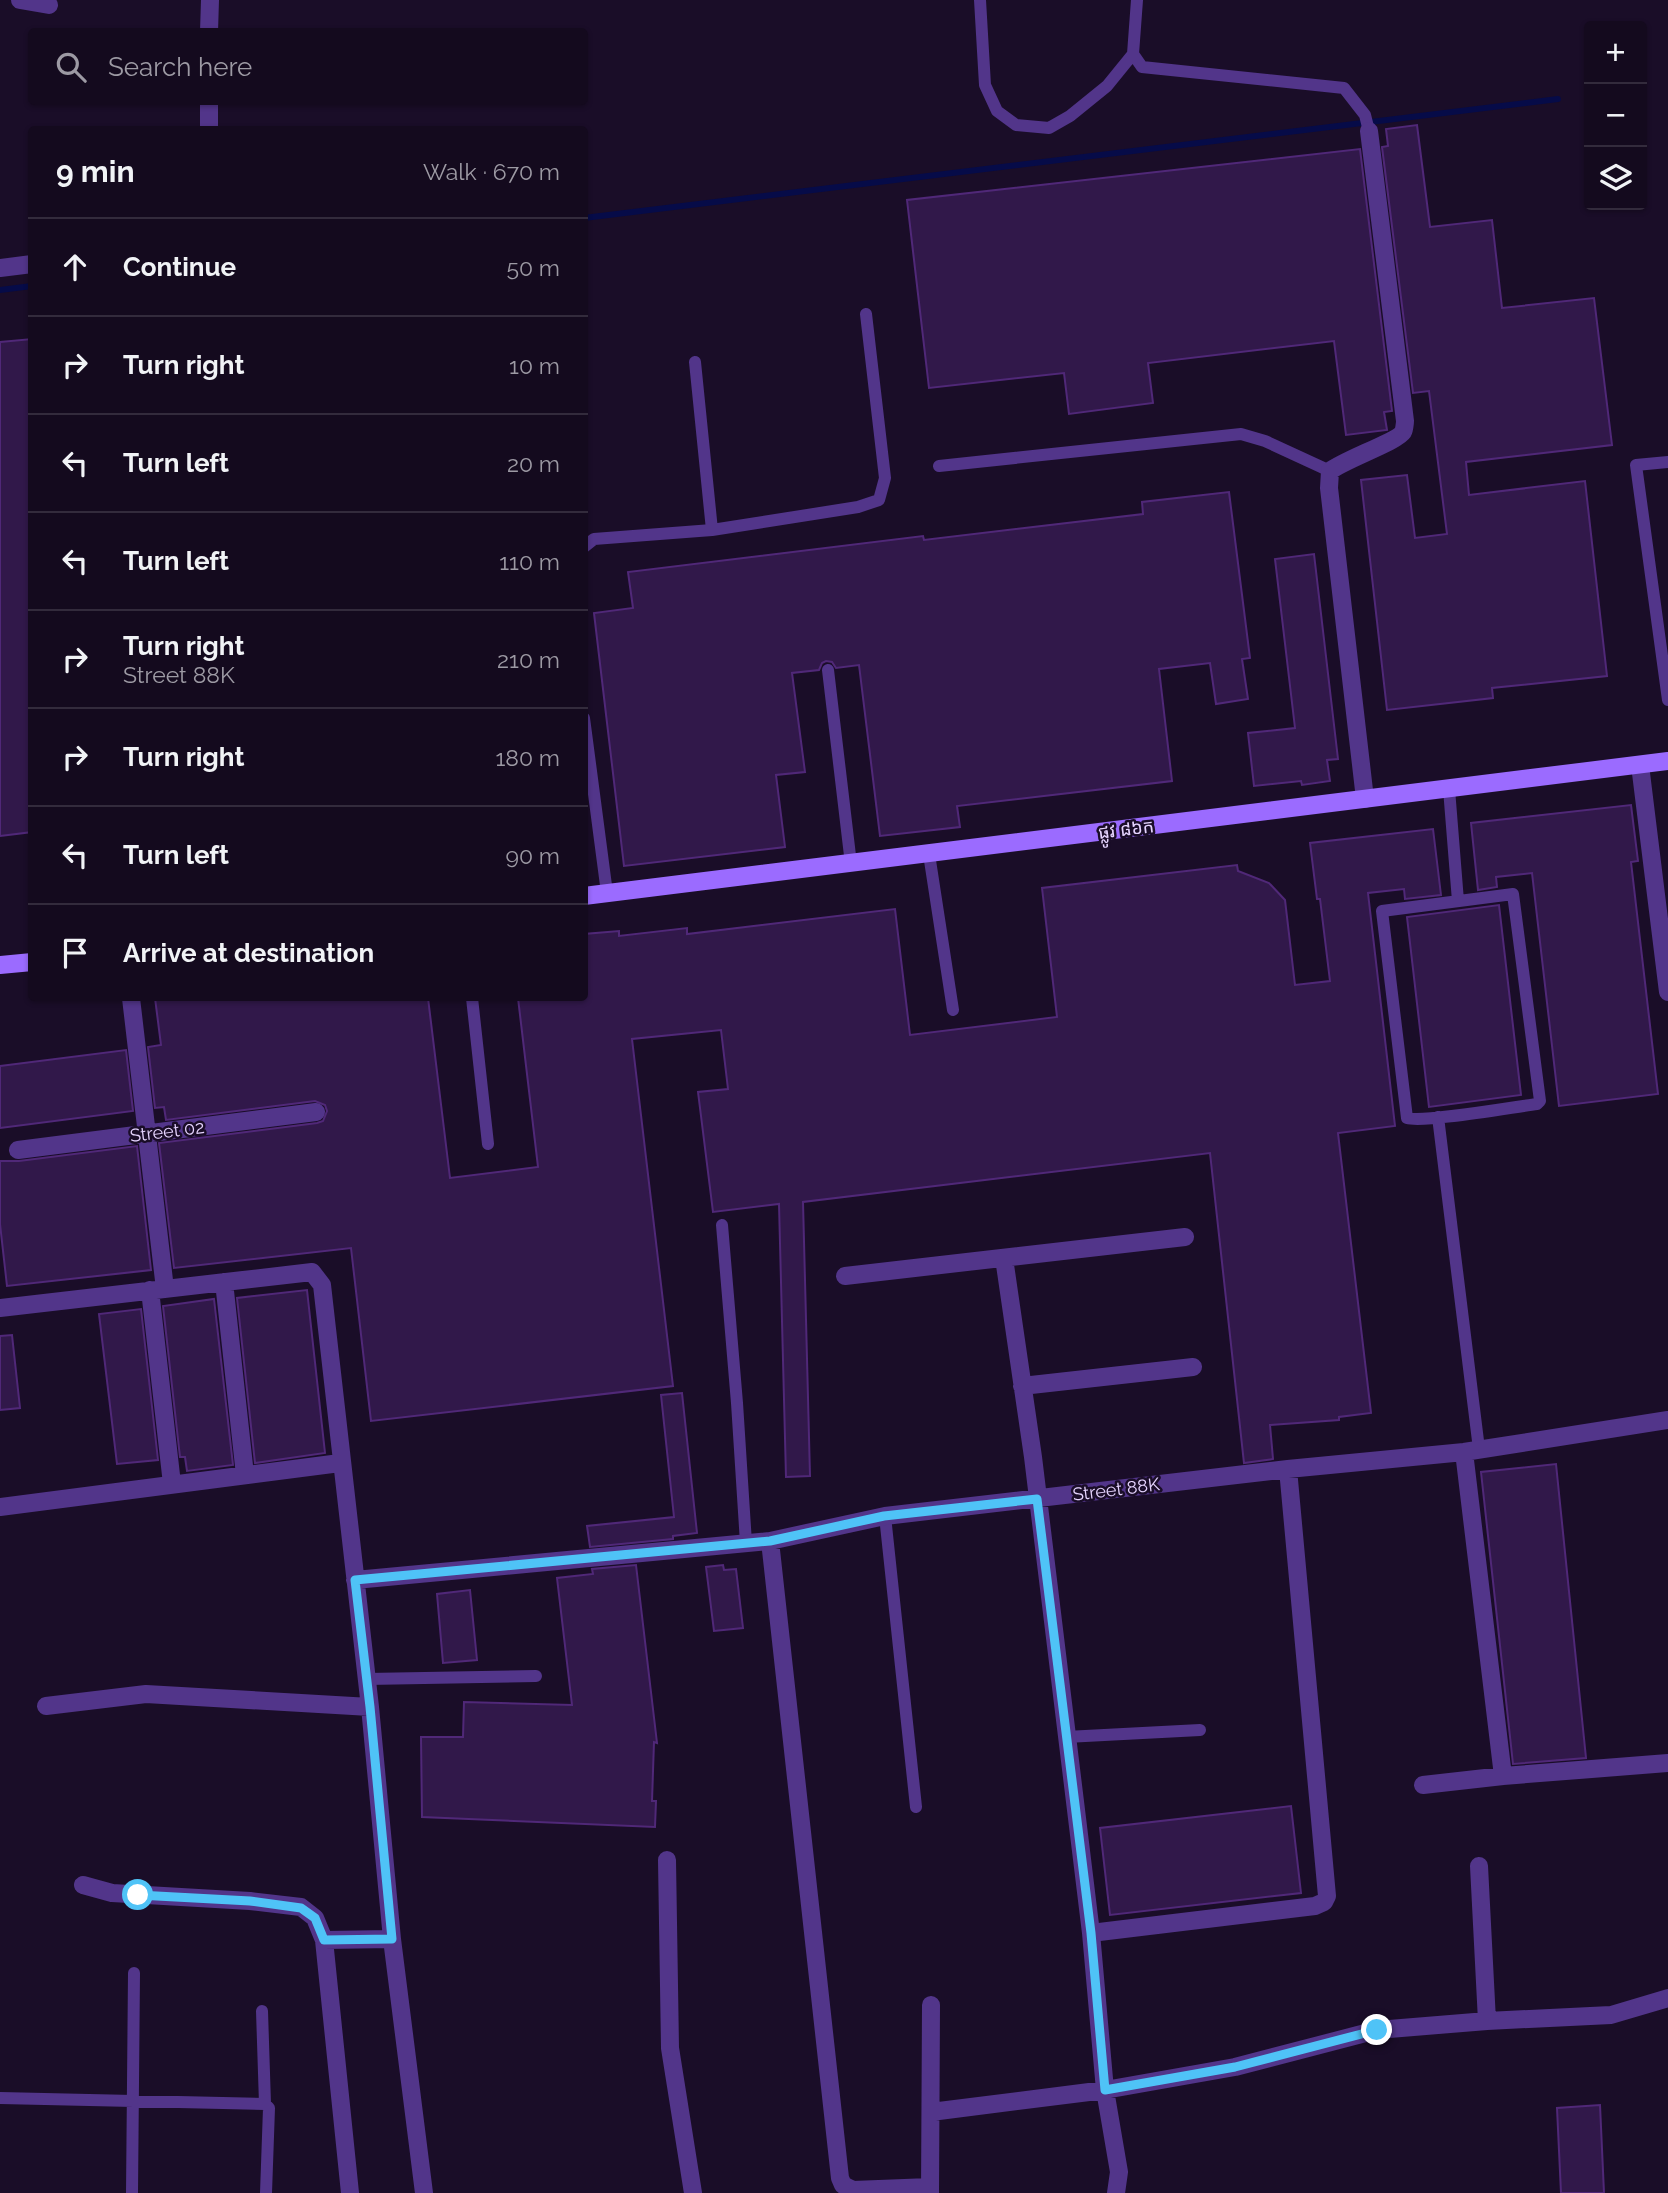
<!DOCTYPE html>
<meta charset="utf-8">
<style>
body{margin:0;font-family:Raleway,"Noto Sans Khmer",sans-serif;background:#21182b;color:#f1f3f6}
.controls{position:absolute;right:21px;top:21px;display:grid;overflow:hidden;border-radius:7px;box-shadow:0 2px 5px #0004}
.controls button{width:63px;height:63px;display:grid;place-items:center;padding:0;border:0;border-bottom:2px solid #332b3c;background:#140a1e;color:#f1f3f6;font:35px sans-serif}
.stop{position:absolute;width:21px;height:21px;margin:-16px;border:5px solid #4fc3f7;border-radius:50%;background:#fff}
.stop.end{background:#4fc3f7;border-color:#fff;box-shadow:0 2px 7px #0008}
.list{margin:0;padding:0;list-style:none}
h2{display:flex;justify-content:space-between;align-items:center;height:91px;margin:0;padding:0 28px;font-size:30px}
h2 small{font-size:23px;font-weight:400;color:#9d9aa4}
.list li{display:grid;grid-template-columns:46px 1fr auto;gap:21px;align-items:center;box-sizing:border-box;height:98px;padding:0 28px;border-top:2px solid #332b3c}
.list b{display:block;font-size:26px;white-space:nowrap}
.list p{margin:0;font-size:23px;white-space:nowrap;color:#9d9aa4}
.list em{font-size:23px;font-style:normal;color:#9d9aa4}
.icon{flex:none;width:38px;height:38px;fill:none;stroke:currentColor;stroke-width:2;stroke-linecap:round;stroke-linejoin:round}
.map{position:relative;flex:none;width:1668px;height:2193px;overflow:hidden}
.search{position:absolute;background:#140a1e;box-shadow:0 2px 5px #0004;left:28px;top:28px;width:560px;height:77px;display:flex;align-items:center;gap:18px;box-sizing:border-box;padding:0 24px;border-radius:7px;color:#9d9aa4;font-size:26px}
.panel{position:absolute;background:#140a1e;box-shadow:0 2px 5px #0004;left:28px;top:126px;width:560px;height:875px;border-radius:7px}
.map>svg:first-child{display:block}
</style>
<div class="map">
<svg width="1668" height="2193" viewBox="0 0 1668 2193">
<rect width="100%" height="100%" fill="#1a0d28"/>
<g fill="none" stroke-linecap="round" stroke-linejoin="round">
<!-- stream -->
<path stroke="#060b48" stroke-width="6" d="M584,218l974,-119
M0,290l32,-4"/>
</g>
<!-- building -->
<path fill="#31184a" stroke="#502878" stroke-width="2" d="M1417,125l13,102 62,-7 10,88 92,-10 18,147 -146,17 3,33 116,-14 22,195 -115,12 1,10 -106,12 -26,-230 46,-5 8,63 32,-4 -18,-143 -16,2 -31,-246 6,-1 -2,-17z
M1360,149l32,262 -8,1 3,18 -41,5 -12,-94 -186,22 5,40 -84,11 -5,-41 -135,15 -22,-188z
M32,339v493l-32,4v-494z
M1229,492l21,166 -8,1 6,40 -32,5 -6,-41 -51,6 13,112 -215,25 3,21 -80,9 -21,-171 -23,3 -4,-6 -6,-1 -4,2 -3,7 -27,3 13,99 -29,3 9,72 -161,19 -30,-253 39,-5 -5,-36 295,-36 1,4 219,-26 -1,-12z
M1314,554l24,205 -11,1 3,21 -28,4 -1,-4 -47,5 -6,-53 47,-5 -20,-169z
M1631,805l7,56 -7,1 27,232 -99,12 -27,-233 -36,4 1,10 -19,3 -7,-67z
M1433,829l8,66 -36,4 -1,-10 -36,4 27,233 -57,7 33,280 -32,4v3l-69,5 3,34 -29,4 -34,-310 -407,49 7,274 -24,1 -7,-273 -66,8 -15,-120 30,-3 -7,-59 -89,9 41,347 -302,35 -20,-173 -177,20 -15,-125 158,-20 6,-2 4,-10 -2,-6 -10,-4 -149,19 -2,-13 -9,1 -7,-61 13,-2 -6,-47h273l22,180 88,-11 -20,-169h66v-64l35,-3v5l68,-8v6l208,-25 15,126 147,-18 -15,-129 195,-23 1,6 31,12 16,17 10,85 35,-4 -10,-82h-3l-7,-56z
M1499,905l22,190 -92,12 -22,-190z
M126,1050l7,61 -133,17v-62z
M137,1146l14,124 -144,16 -7,-62v-63h19z
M307,1290l18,163 -70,10 -18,-165z
M214,1299l19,166 -46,6 -2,-14h-5l-17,-151z
M141,1309l17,151 -41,4 -18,-150z
M12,1335l8,73 -20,2v-74z
M682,1393l15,140 -24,3v3l-83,8 -3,-21 87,-9 -13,-122z
M1556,1464l30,294 -73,6 -32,-292z
M636,1565l21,178 -3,-1 -2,59h4l-1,26 -233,-10 -1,-80h42l1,-35 108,3 -15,-127 36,-4 -1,-5z
M723,1565l1,5 12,-1 7,59 -29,3 -8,-64z
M470,1590l7,70 -34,3 -6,-69z
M1291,1806l10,87 -191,22 -10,-87z
M1600,2105l4,88h-43l-4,-85z"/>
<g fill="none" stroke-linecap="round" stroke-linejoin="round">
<!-- lane -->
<path stroke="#52358a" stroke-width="12" d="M980,0l5,85 12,26 19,14 33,3 21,-12 37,-30 26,-32
M1137,0l-4,54 9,13 202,21 21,27 4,16
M695,362l17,168
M1668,462l-32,3 32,235
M939,466l302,-32 24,7 65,30
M584,547l10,-8 118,-9 146,-23 21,-7 6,-22 -19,-164
M828,670l23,194
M584,718l23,175
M1449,789l9,112
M929,854l24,156
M1513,894l27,207 -3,3c-24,3 -113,19 -130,14l-25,-207z
M472,998l16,146
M1438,1117l41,332
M722,1225l15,178 9,140
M885,1516l31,291
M367,1679l169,-3
M1066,1737l134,-7
M262,2011l3,93
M0,2098l265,6 4,4 -3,85
M132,2193l2,-220"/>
<!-- street -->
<path stroke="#52358a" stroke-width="18" d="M20,0l29,5
M209,32l1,-32
M209,130v-28
M0,268l32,-4
M1640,765l28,227
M1365,799l-36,-311 1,-17c14,-11 68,-30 73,-39 1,-1 2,-9 2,-11l-36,-290
M131,998l34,291
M18,1150l298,-38
M1004,1258l29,199 58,476 14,157 14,82 -3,21
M845,1276l340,-39
M224,1282l21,193
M150,1290l22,194
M0,1308l312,-36 10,13 48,422 22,232 32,254
M1022,1386l171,-19
M1464,1452l39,324
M0,1507l340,-44
M770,1541l70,637 3,7 10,5 77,-3
M355,1580l415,-39 115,-25 403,-47 176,-17 204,-32
M46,1706l100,-12 224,13
M1423,1785l80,-9 165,-13
M667,1860l3,188 23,145
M1479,1866l8,155
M83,1885l29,8 138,8 51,6 14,11 9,22 68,-1
M1091,1933l224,-27 9,-4 3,-6 -39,-427
M324,1940l26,253
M931,2112l174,-22 130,-23 142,-37 110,-9 124,-6 57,-17
M930,2193l1,-188"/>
<!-- secondary -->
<path stroke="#9b6bff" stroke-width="18" d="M584,896l1084,-135
M0,965l32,-3"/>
</g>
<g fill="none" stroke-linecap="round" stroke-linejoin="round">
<!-- route -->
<path stroke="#4fc3f7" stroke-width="9" d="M138,1895l112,6 51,7 14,10 9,22 68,-1 -22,-232 -15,-127 415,-39 114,-25 153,-17 54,434 14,157 130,-23 142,-37"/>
</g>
<g text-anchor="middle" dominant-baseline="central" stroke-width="5" stroke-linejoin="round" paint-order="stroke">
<!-- street labels -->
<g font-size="18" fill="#e6d4ff" stroke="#1a0d28">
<text transform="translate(1126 829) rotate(-7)">ផ្លូវ ៨៦ក</text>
<text transform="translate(167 1131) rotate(-7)">Street 02</text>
<text transform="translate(1116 1489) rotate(-7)">Street 88K</text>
</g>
</g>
</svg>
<div class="controls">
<button>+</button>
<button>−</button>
<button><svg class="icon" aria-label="layers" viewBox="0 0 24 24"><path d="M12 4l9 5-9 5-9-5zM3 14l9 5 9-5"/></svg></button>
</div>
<div class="stop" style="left:138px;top:1895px"></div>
<div class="stop end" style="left:1377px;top:2030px"></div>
<div class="search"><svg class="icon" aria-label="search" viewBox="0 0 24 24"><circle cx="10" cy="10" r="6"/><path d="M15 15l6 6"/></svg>Search here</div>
<section class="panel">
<h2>9 min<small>Walk · 670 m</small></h2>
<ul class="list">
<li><svg class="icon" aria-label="ahead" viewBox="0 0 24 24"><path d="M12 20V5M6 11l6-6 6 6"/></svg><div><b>Continue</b></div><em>50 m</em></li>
<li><svg class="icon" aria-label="right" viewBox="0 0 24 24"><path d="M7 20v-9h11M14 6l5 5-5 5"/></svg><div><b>Turn right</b></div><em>10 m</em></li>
<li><svg class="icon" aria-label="left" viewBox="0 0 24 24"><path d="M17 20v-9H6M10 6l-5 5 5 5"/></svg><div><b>Turn left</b></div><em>20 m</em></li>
<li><svg class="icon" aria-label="left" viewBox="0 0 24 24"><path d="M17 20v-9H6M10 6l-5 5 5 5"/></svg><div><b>Turn left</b></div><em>110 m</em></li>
<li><svg class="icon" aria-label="right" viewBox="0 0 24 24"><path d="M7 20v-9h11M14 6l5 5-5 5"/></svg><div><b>Turn right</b><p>Street 88K</p></div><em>210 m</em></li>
<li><svg class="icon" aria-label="right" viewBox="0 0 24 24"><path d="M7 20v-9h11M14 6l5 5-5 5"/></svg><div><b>Turn right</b></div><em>180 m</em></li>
<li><svg class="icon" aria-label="left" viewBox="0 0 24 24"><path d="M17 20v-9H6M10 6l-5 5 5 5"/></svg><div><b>Turn left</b></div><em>90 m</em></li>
<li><svg class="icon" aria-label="arrive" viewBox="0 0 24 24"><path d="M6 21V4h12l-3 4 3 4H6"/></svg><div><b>Arrive at destination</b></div></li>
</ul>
</section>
</div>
